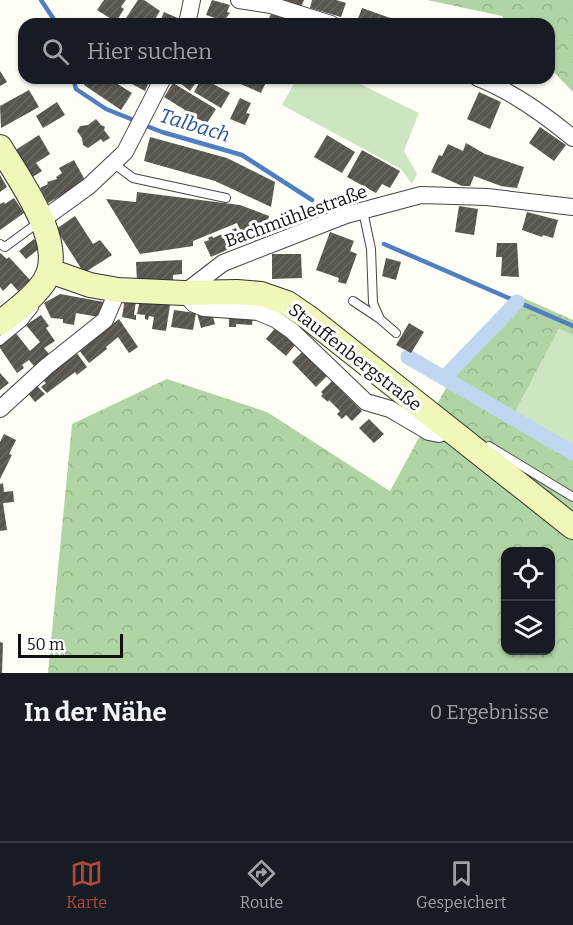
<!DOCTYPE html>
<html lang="de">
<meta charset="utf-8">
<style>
body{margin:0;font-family:Bitter,serif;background:#20242c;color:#f1f3f6}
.controls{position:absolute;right:18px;bottom:18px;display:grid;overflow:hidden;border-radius:12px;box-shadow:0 2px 4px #0004}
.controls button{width:54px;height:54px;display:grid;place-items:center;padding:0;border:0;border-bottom:2px solid #363941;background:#171b24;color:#f1f3f6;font:30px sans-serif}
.scale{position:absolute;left:18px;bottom:15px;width:105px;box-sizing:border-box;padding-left:6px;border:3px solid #111;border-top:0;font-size:16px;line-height:21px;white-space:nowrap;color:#111;-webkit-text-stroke:4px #fff;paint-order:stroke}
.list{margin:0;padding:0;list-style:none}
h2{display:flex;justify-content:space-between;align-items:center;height:78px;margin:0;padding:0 24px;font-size:26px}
h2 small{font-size:20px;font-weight:400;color:#9ea1a6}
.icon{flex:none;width:33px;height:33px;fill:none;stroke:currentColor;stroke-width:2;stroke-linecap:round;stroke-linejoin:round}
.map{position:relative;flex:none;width:573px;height:673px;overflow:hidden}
.search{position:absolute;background:#171b24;box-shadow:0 2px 4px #0004;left:18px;right:18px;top:18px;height:66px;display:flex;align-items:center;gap:15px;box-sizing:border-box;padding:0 21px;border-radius:18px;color:#9ea1a6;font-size:22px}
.sheet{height:168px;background:#171b24}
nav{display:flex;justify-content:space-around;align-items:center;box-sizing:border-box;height:84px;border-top:2px solid #363941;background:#171b24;font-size:16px;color:#9ea1a6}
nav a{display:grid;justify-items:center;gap:3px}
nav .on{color:#b14939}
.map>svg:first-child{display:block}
</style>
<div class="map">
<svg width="573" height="673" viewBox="0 0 573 673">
<defs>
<pattern id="forest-crowns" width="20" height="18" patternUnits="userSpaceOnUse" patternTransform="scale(1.5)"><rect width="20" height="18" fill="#b1d4a4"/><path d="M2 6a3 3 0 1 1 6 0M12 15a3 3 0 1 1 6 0" fill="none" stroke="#97b58c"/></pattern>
<pattern id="building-hatch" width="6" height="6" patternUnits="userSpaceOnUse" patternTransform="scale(1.5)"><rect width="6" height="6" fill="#58544e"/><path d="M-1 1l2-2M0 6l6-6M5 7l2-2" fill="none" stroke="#6b6863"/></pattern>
</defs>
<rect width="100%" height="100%" fill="#fefef6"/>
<!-- grass -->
<path fill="#cee5c2" d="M297,78h51l71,35 -15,38 13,23 -5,10 -11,-15 -119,-64z
M559,329l14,6v109l-58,-32z"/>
<!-- forest -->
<path fill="url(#forest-crowns)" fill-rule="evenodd" d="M427,0h146v92l-24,-25v-43h-40l-7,-8z
M519,296l54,24v15l-14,-6 -44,83 58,32v229h-525l24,-249 95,-45 100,33 123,79 64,-118zM506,552h44v98h-44z"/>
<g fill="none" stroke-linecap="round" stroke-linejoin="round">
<!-- stream -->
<path stroke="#507ebe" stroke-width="4.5" d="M41,0l16,24
M73,78l3,11 30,20 30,12
M144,125l18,7 80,23 70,45
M384,244l189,82"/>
<!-- canal -->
<path stroke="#c0d5f0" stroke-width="15" d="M408,357l165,96
M444,378l73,-76"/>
</g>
<!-- building -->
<path fill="url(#building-hatch)" d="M104,0h22l-5,7 3,2 -8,13 -19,-12z
M138,0h6l16,11 -8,13h-30z
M212,0l18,5 -3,7 3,1 -6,8 -18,-6z
M280,0h24l-3,7z
M312,0h24l10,3 -5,14 -31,-9z
M362,8l34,12 -1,4h-39z
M273,10l24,11 -1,3h-30z
M164,12l18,8 -2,4h-21z
M209,18l16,6h-18z
M0,71l7,11 -7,4z
M88,78h20l24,15 -11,17 -37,-25z
M121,78h30l-6,13z
M176,78h23l-9,13 -15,-12z
M202,78l28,15 -9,15 -27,-16z
M238,78h30l-7,15 -25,-11z
M173,83l43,26 -9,14 -16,-7 -2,4 -7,-5 3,-5 -21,-13z
M29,90l10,17 -38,21 -1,-22z
M479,92l22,10 -11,27 -23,-10z
M240,98l11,5 -5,10 4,1 -5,11 -15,-6z
M57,102l8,13 -22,13 -7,-12z
M96,119l5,6 4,2 -1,3 6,8 -7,4 -2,-3 -13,9 -5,-3 -1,-7 -5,-7 3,-5 8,-1z
M540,127l26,18 -12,16 -25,-18z
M39,135l11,19 -14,9 6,8 -11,7 -17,-27z
M327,135l28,17 -13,21 -28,-16z
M150,137l77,21 48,24 -4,25 -56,-26 -71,-20z
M466,143l19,11 39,13 -7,21 -16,-2 -27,-10 -4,10h-8l-31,-14 8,-17 3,1 6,-12 15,7z
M362,150l38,21 -10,17 -8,-4 -6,9 -29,-16z
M74,160l12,22 -38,21 -8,-15 8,-4 -1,-2 10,-3 -1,-2 6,-4 -3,-5z
M0,175l7,12 -7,5z
M137,192l103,13 29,11 -4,23 -19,3 -9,-19 -44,18v5l-53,8 -34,-55 30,3z
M14,198l10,15 -24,17v-26l4,-2 1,2z
M459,206l19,3 -4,26 -19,-3z
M527,212l31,8 -5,18 -10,-3 -1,2 -20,-7z
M75,216l18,28 7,-4 12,15 -28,18 -28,-44z
M236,228l6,15 -31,14 -7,-15 5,-2 -1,-2 4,-2 1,2z
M330,232l24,9 -4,10 7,3 -11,30 -8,-2 1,-4 -23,-8z
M34,239l7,8 -15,12 -7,-8z
M497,243h20l2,34 -18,-1 1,-19h-6z
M0,253l7,6 2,-2 21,23 -12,11 -7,-8 -8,8 -3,-4z
M272,254h29l1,24 -30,1z
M386,258l15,4 -5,18 -14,-4z
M182,260v14l-9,1v5l-36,1 -1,-19z
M60,294l44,8 -5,15 -23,-4 -2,12 -11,-2v-4l-12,-1 -7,-15z
M125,299l11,2 -2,14h2v5l-14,-3z
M140,300l30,5 -4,26 -14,-2 2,-12 -5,-1 -1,4 -3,-1v-4l-8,-1z
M174,310l22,3 -3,17 -22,-3z
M211,310l4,14 -14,4 -4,-15z
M229,312l24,1 -1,12 -16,-1v3h-7z
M41,315l8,11 -3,2 9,13 -11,7 5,6 -15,12 -5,-6 -7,5 2,3 -7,5 -17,-25v-4l15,-12 15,19 10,-9 -14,-17z
M119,319l19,28 -9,6 -11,-16 -12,10 1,2 -18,14 -10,-13z
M409,323l15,9 -13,21 -15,-8z
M276,327l20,17 -10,12 -20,-17z
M303,351l24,25 -11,11 -24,-25z
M76,352l11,15 -10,8 -2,-3 -28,21 -6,-6 5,-4 -4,-4z
M0,373l9,10 -9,7z
M332,381l30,30 -10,10 -6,-6 -4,4 -5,-5 3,-3 -11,-11 -1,2 -7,-6 2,-2 -2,-2z
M35,384l10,10 -10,8 -9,-11z
M369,419l15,15 -10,9 -15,-15z
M4,434l12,6 -7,14 3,1 -12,24v-37z
M3,483l1,9 9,-1 1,11 -11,1 4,27 -7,1v-47z
M0,642l3,1 -1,30h-2z"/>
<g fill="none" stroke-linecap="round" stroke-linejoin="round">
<!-- lane casing -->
<g stroke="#444" stroke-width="10">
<path id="lane" d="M113,163l20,15 93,20
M363,211l8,38 2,54 7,16 16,14
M0,244l5,3 34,-25
M353,301l27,18
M0,341l23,-19 11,-14
M489,446l84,51"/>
</g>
<!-- street casing -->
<g stroke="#444" stroke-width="18">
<path id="street" d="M239,0l32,5 60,19
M187,24l5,-24
M478,78c34,13 67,37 95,60
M42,220l47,-34 36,-34 38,-74
M0,409l46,-42 59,-47 13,-30
M448,430l-9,4 -10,-2 -39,-23 -24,-7 -74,-71 -17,-12 -17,-7 -54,-4 -10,-4 -10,-11 39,-30 123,-48 75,-20 66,2 86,10"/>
</g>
<!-- secondary casing -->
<g stroke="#333" stroke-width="26">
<path id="secondary" d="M0,147c19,33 69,98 44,135 -11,16 -29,29 -44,41
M50,271l40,14 28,5 66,3 53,-1 24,2 26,9 22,15 264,209"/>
</g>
<!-- lane -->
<use href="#lane" stroke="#fff" stroke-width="8"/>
<!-- street -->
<use href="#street" stroke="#fff" stroke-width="16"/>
<!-- secondary -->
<use href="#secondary" stroke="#f1f6b9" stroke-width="24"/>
</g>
<g text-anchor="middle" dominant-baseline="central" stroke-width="6" stroke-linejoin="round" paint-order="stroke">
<!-- street labels -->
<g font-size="18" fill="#111" stroke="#fff">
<text transform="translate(296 216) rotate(-20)">Bachmühlestraße</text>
<text transform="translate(355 357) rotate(38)">Stauffenbergstraße</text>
</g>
<!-- water labels -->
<g font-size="20" font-style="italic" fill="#285295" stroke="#fff">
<text transform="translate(195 125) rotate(17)">Talbach</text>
</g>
</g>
</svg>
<div class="controls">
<button><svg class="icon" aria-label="locate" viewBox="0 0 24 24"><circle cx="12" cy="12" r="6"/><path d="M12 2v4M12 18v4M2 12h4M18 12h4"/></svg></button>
<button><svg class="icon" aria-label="layers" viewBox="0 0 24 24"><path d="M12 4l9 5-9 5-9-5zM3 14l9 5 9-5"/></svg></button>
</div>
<div class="scale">50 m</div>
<div class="search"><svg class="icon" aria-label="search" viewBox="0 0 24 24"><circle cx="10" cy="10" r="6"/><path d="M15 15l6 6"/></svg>Hier suchen</div>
</div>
<section class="sheet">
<h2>In der Nähe<small>0 Ergebnisse</small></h2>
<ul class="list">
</ul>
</section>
<nav>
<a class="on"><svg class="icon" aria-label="map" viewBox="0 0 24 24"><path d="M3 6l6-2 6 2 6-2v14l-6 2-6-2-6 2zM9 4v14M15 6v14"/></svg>Karte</a>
<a><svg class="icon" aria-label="directions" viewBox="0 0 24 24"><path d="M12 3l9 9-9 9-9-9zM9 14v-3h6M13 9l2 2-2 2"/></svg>Route</a>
<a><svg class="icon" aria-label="saved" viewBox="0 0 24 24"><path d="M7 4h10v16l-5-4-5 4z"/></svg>Gespeichert</a>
</nav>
